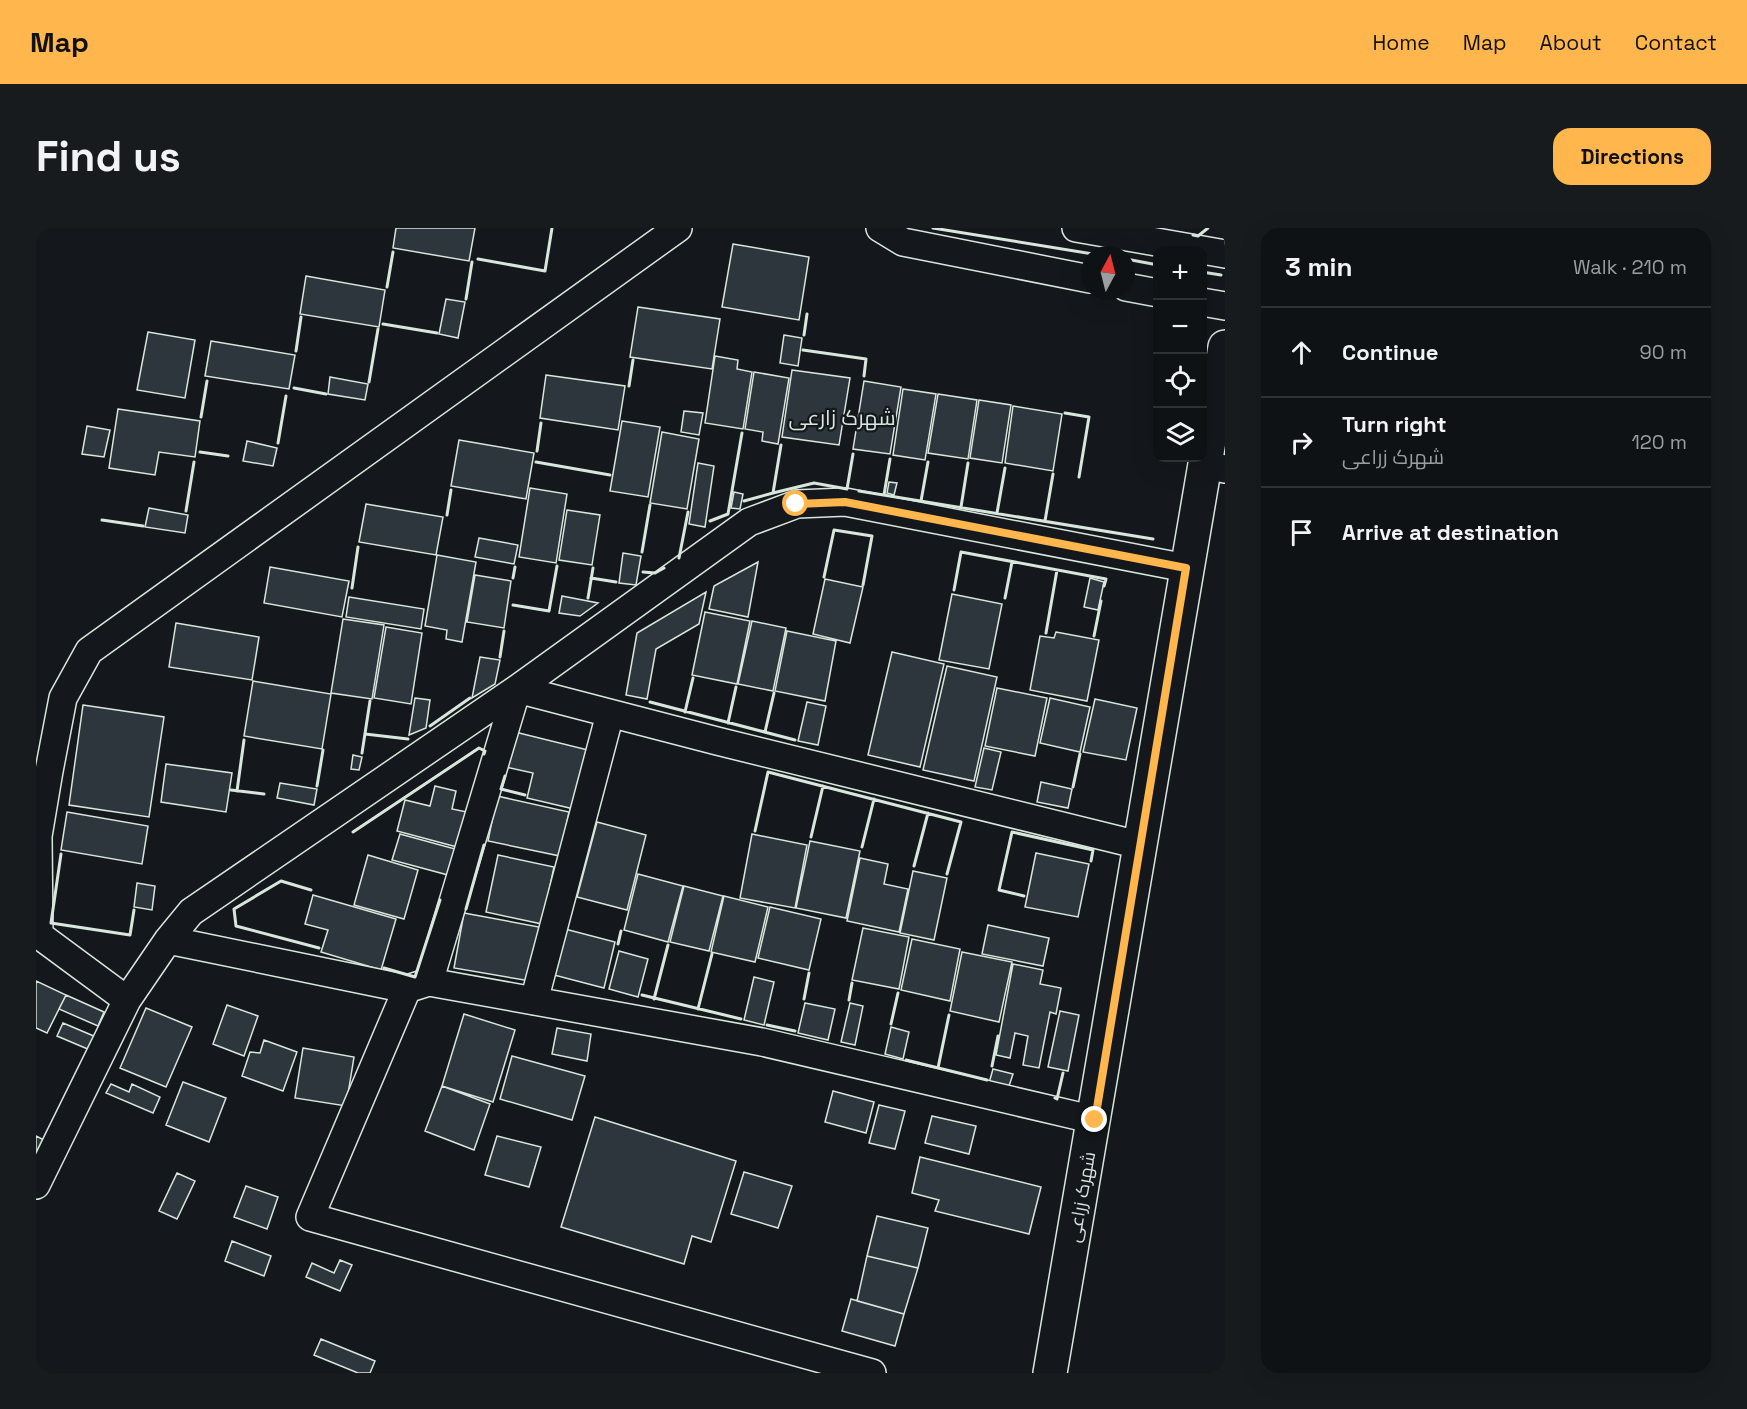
<!DOCTYPE html>
<meta charset="utf-8">
<style>
body{margin:0;font-family:"Space Grotesk",Cairo,sans-serif;background:#181b1e;color:#f1f3f6}
.controls{position:absolute;right:18px;top:18px;display:grid;overflow:hidden;border-radius:12px;box-shadow:0 6px 24px #0002}
.controls button{width:54px;height:54px;display:grid;place-items:center;padding:0;border:0;border-bottom:2px solid #2f3234;background:#0f1215;color:#f1f3f6;font:30px sans-serif}
.compass{position:absolute;left:1045px;top:18px;width:54px;height:54px;border-radius:50%;background:#0f1215;box-shadow:0 6px 24px #0002;rotate:7deg}
.stop{position:absolute;width:18px;height:18px;margin:-14px;border:4px solid #ffb74d;border-radius:50%;background:#fff}
.stop.end{background:#ffb74d;border-color:#fff;box-shadow:0 2px 6px #0008}
.list{margin:0;padding:0;list-style:none}
h2{display:flex;justify-content:space-between;align-items:center;height:78px;margin:0;padding:0 24px;font-size:26px}
h2 small{font-size:20px;font-weight:400;color:#9b9ea0}
.list li{display:grid;grid-template-columns:39px 1fr auto;gap:18px;align-items:center;box-sizing:border-box;height:90px;padding:0 24px;border-top:2px solid #2f3234}
.list b{display:block;font-size:22px;white-space:nowrap}
.list p{margin:0;font-size:20px;white-space:nowrap;color:#9b9ea0}
.list em{font-size:20px;font-style:normal;color:#9b9ea0}
.icon{flex:none;width:33px;height:33px;fill:none;stroke:currentColor;stroke-width:2;stroke-linecap:round;stroke-linejoin:round}
.map{position:relative;flex:none;width:1189px;height:1145px;overflow:hidden;border-radius:18px}
header{display:flex;align-items:center;gap:36px;box-sizing:border-box;height:84px;padding:0 30px;background:#ffb74d;color:#111}
header strong{font-size:28px}
nav{display:flex;gap:33px;margin-inline-start:auto;font-size:21px}
.intro{display:flex;align-items:center;justify-content:space-between;box-sizing:border-box;height:144px;padding:0 36px}
h1{margin:0;font-size:42px}
.button{padding:15px 27px;border-radius:18px;background:#ffb74d;color:#111;font-size:21px;font-weight:700}
main{display:flex;gap:36px;padding:0 36px}
aside{flex:1;background:#0f1215;border-radius:18px;box-shadow:0 6px 24px #0002}
.map>svg:first-child{display:block}
</style>
<header>
<strong>Map</strong>
<nav><a>Home</a><a>Map</a><a>About</a><a>Contact</a></nav>
</header>
<div class="intro"><h1>Find us</h1><a class="button">Directions</a></div>
<main>
<div class="map">
<svg width="1189" height="1145" viewBox="0 0 1189 1145">
<rect width="100%" height="100%" fill="#14181c"/>
<!-- building -->
<path fill="#2c363c" stroke="#d8e6dc" stroke-width="1.5" d="M360,0h79l-6,33 -76,-13z
M697,16l76,13 -10,63 -77,-13z
M270,48l79,14 -6,37 -79,-13z
M410,71l19,3 -7,36 -19,-4z
M602,79l82,12 -8,50 -82,-12z
M112,104l47,8 -10,58 -48,-8z
M748,107l18,3 -4,28 -18,-3z
M175,113l84,14 -6,34 -84,-13z
M679,128l23,4 -1,9 15,3 -9,57 -38,-6z
M756,142l58,8 -11,67 -57,-8z
M718,144l35,6 -11,66 -16,-3 1,-9 -18,-3z
M510,147l79,11 -7,44 -78,-12z
M294,149l38,7 -3,16 -37,-6z
M828,153l37,6 -11,67 -37,-5z
M867,161l33,5 -11,66 -32,-5z
M902,166l39,6 -9,59 -40,-6z
M943,172l32,5 -9,58 -32,-5z
M977,178l49,8 -9,57 -48,-8z
M82,181l82,12 -5,36 -36,-5 -4,23 -46,-7z
M648,183l19,2 -4,22 -18,-3z
M586,193l38,6 -12,70 -38,-6z
M51,198l23,4 -6,27 -22,-3z
M626,204l37,7 -12,70 -37,-6z
M423,212l75,13 -8,46 -75,-13z
M211,213l30,7 -4,18 -30,-5z
M662,235l16,3 -9,61 -16,-3z
M853,254l8,1 -3,12 -7,-2z
M494,260l37,6 -11,69 -37,-6z
M698,264l9,2 -3,15 -9,-1z
M330,276l77,13 -7,38 -77,-13z
M113,280l39,7 -3,18 -40,-6z
M531,282l33,5 -8,50 -33,-5z
M443,310l39,7 -4,19 -39,-7z
M587,325l18,3 -5,29 -17,-2z
M401,327l39,7 -14,80 -16,-3 1,-9 -22,-4z
M722,334l-10,55 -39,-8 5,-23z
M234,339l79,14 -7,36 -78,-14z
M439,347l36,6 -7,47 -37,-6z
M1054,350l14,4 -6,28 -14,-3z
M789,351l38,8 -13,56 -37,-9z
M670,364l-7,32 -43,25 -9,50 -21,-4 11,-62z
M916,366l50,10 -13,65 -50,-9z
M526,368l36,7 -18,13 -21,-3z
M313,369l75,12 -3,20 -75,-12z
M669,384l45,9 -13,63 -45,-9z
M307,391l41,6 -12,74 -41,-6z
M716,393l34,7 -13,63 -35,-7z
M140,395l83,14 -7,43 -83,-13z
M350,399l36,6 -11,71 -37,-6z
M751,403l49,10 -11,60 -50,-10z
M1020,404l43,8 -12,61 -57,-11 10,-54 14,2z
M856,424l52,12 -24,103 -52,-12z
M444,429l20,3 -5,24 -23,14z
M911,438l50,11 -23,104 -51,-11z
M217,453l78,13 -9,55 -78,-13z
M961,460l50,10 -12,58 -50,-10z
M379,470l15,2 -4,28 -17,7z
M1014,470l40,9 -10,45 -40,-9z
M1059,471l42,9 -11,52 -43,-8z
M771,474l19,4 -8,39 -20,-4z
M47,477l81,12 -15,100 -80,-12z
M479,504l73,18 -14,59 -47,-11 6,-25 -27,-6z
M948,520l17,4 -9,38 -17,-3z
M317,527l9,2 -3,13 -8,-1z
M130,536l66,9 -6,39 -65,-10z
M1005,554l31,7 -4,19 -31,-6z
M244,555l37,6 -3,16 -37,-7z
M399,558l21,5 -4,18 15,3 -10,35 -60,-16 8,-31 25,6z
M461,568l72,16 -9,44 -72,-15z
M31,584l81,14 -6,38 -81,-14z
M561,594l49,13 -19,75 -50,-13z
M364,606l55,15 -7,26 -56,-15z
M716,606l55,11 -12,63 -55,-10z
M774,613l50,10 -14,67 -50,-10z
M1000,625l53,11 -11,53 -53,-10z
M332,627l50,15 -14,49 -50,-14z
M462,627l56,12 -12,57 -56,-12z
M824,630l28,6 -4,20 24,5 -9,43 -52,-11z
M877,643l34,7 -13,62 -34,-7z
M602,646l45,12 -15,56 -44,-12z
M101,655l18,3 -3,24 -18,-3z
M648,658l39,10 -14,55 -39,-9z
M277,667l83,24 -15,51 -60,-18 7,-22 -23,-6z
M688,668l44,11 -13,55 -44,-10z
M734,679l51,12 -12,51 -51,-12z
M428,685l75,14 -9,54 -76,-13z
M952,697l61,13 -6,28 -61,-12z
M827,700l46,9 -10,52 -47,-9z
M529,701l50,13 -11,46 -50,-13z
M876,711l48,10 -10,52 -49,-11z
M583,723l29,8 -10,38 -29,-8z
M926,724l50,10 -13,60 -49,-11z
M977,736l30,6 -3,14 21,4 -5,26 -6,-2 -11,56 -16,-3 5,-29 -13,-3 -5,25 -14,-3z
M718,749l20,5 -10,43 -20,-5z
M0,753l30,14 -19,38 -11,-5z
M30,767l38,17 -6,14 -39,-17z
M769,775l30,6 -7,31 -30,-7z
M814,775l13,3 -8,39 -14,-3z
M191,777l31,11 -14,40 -31,-12z
M110,780l46,19 -26,60 -46,-19z
M1024,783l19,4 -11,56 -20,-4z
M428,786l51,16 -22,72 -51,-16z
M27,795l33,14 -6,13 -33,-14z
M855,799l18,5 -6,27 -18,-5z
M521,800l34,6 -4,27 -35,-7z
M228,812l33,12 -14,39 -41,-15 8,-24 10,1z
M267,820l51,9 -8,49 -51,-8z
M476,828l73,20 -13,44 -72,-21z
M957,841l20,5 -5,15 -19,-6z
M147,854l43,16 -17,44 -43,-17z
M75,856l18,8 3,-8 28,13 -7,16 -47,-20z
M406,858l48,18 -16,46 -49,-19z
M797,863l41,11 -8,31 -41,-11z
M843,877l26,6 -10,38 -26,-6z
M896,888l44,10 -7,28 -44,-11z
M559,889l141,44 -25,81 -19,-6 -8,28 -123,-37z
M0,908l8,4 -8,17z
M461,908l44,11 -12,40 -44,-12z
M884,929l121,30 -12,47 -94,-23 4,-11 -27,-7z
M708,944l48,14 -14,42 -47,-14z
M141,945l18,8 -18,38 -18,-8z
M210,958l32,11 -11,32 -33,-12z
M841,988l51,12 -10,40 -51,-12z
M196,1013l39,15 -7,20 -39,-15z
M831,1028l51,12 -14,46 -47,-13z
M304,1032l12,5 -12,26 -34,-14 6,-14 22,10z
M815,1071l53,15 -9,32 -53,-15z
M285,1111l54,22 -5,12h-12l-44,-18z"/>
<g fill="none" stroke-linecap="round" stroke-linejoin="round">
<!-- street casing -->
<g stroke="#d8e6dc" stroke-width="30">
<path id="street" d="M642,0l-589,423 -26,47 -14,73 -11,65 1,99 88,65 41,-60 23,-28 326,-223 232,-167 48,-18 48,-2 341,66
M844,0l23,14 187,37
M1040,0l149,26
M1090,59l32,6
M1166,74l23,4
M1168,237l21,4
M132,712l239,49 22,-7 333,60 333,78
M393,754l88,-293 200,52 422,104
M371,761l-97,228 562,156
M498,773l76,-287
M0,957l91,-185"/>
</g>
<!-- secondary casing -->
<g stroke="#d8e6dc" stroke-width="36">
<path id="secondary" d="M1014,1145l175,-1026"/>
</g>
<!-- street -->
<use href="#street" stroke="#14181c" stroke-width="27"/>
<!-- secondary -->
<use href="#secondary" stroke="#14181c" stroke-width="33"/>
<!-- wall -->
<path stroke="#d8e6dc" stroke-width="3" d="M897,0l166,27
M1157,7l5,1 10,-8
M442,31l67,12 7,-43
M1090,31l32,6
M1166,44l19,3
M351,59l6,-35
M430,71l6,-37
M347,96l54,9
M768,107l3,-21
M767,122l63,9 -2,17
M260,123l5,-34
M333,154l9,-53
M593,158l4,-26
M258,160l32,6
M1029,185l24,4 -10,60
M165,189l6,-36
M242,215l8,-47
M501,223l4,-28
M164,224l28,4
M500,234l74,13
M823,263l294,48
M737,265l41,-10 33,6 6,-35
M848,267l6,-36
M708,273l29,-8 8,-48
M885,273l7,-39
M925,279l7,-44
M150,283l8,-49
M961,285l8,-45
M411,287l4,-25
M66,292l41,6
M674,293l18,-7 14,-81
M1009,293l8,-47
M606,324l8,-47
M643,330l9,-46
M607,344l12,1 9,-5
M788,349l10,-47 38,6 -9,49
M477,350l2,-11
M555,350l25,4
M316,360l6,-41
M918,362l7,-38 145,27 -2,7
M552,370l5,-30
M969,370l7,-36
M477,377l36,6 8,-45
M1010,405l11,-63
M1058,408l7,-35
M464,429l4,-26
M614,474l145,38
M649,484l8,-34
M692,495l8,-36
M394,498l40,-28
M729,504l9,-39
M329,506l43,5
M326,525l8,-52
M469,548l-4,13 24,6
M281,558l6,-36
M1037,559l7,-33
M195,562l33,4
M201,563l7,-51
M719,603l13,-59 193,50 -14,52
M317,604l126,-84 6,3 -1,3
M775,609l12,-51
M826,619l12,-48
M25,626l-10,69 79,12 4,-25
M878,638l14,-53
M275,662l-30,-9 -47,28 2,17 83,22
M988,668l-25,-6 13,-58 81,18 -2,11
M430,681l18,-64
M582,716l3,-13
M348,740l31,9 25,-77
M606,767l99,24
M618,771l14,-54
M768,771l5,-26
M813,772l3,-17
M662,781l14,-55
M855,796l7,-31
M731,797l28,6
M870,832l81,20
M956,838l6,-30
M902,840l11,-53
M1019,870l2,1 6,-26"/>
</g>
<g fill="none" stroke-linecap="round" stroke-linejoin="round">
<!-- route -->
<path stroke="#ffb74d" stroke-width="8" d="M760,276l49,-2 341,66 -91,552"/>
</g>
<g text-anchor="middle" dominant-baseline="central" stroke-width="4.5" stroke-linejoin="round" paint-order="stroke">
<!-- street labels -->
<g font-size="18" fill="#d8e6dc" stroke="#14181c">
<text transform="translate(1045 969) rotate(-80)">شهرک زراعی</text>
</g>
<!-- quarter labels -->
<g font-size="21" fill="#d8e6dc" stroke="#14181c">
<text x="806" y="189">شهرک زارعی</text>
</g>
</g>
</svg>
<div class="controls">
<button>+</button>
<button>−</button>
<button><svg class="icon" aria-label="locate" viewBox="0 0 24 24"><circle cx="12" cy="12" r="6"/><path d="M12 2v4M12 18v4M2 12h4M18 12h4"/></svg></button>
<button><svg class="icon" aria-label="layers" viewBox="0 0 24 24"><path d="M12 4l9 5-9 5-9-5zM3 14l9 5 9-5"/></svg></button>
</div>
<svg class="compass" viewBox="-18 -18 36 36"><path d="M0-13l5 13h-10z" fill="#e53935"/><path d="M0 13l5-13h-10z" fill="#9b9ea0"/></svg>
<div class="stop" style="left:760px;top:276px"></div>
<div class="stop end" style="left:1059px;top:892px"></div>
</div>
<aside>
<h2>3 min<small>Walk · 210 m</small></h2>
<ul class="list">
<li><svg class="icon" aria-label="ahead" viewBox="0 0 24 24"><path d="M12 20V5M6 11l6-6 6 6"/></svg><div><b>Continue</b></div><em>90 m</em></li>
<li><svg class="icon" aria-label="right" viewBox="0 0 24 24"><path d="M7 20v-9h11M14 6l5 5-5 5"/></svg><div><b>Turn right</b><p>شهرک زراعی</p></div><em>120 m</em></li>
<li><svg class="icon" aria-label="arrive" viewBox="0 0 24 24"><path d="M6 21V4h12l-3 4 3 4H6"/></svg><div><b>Arrive at destination</b></div></li>
</ul>
</aside>
</main>
